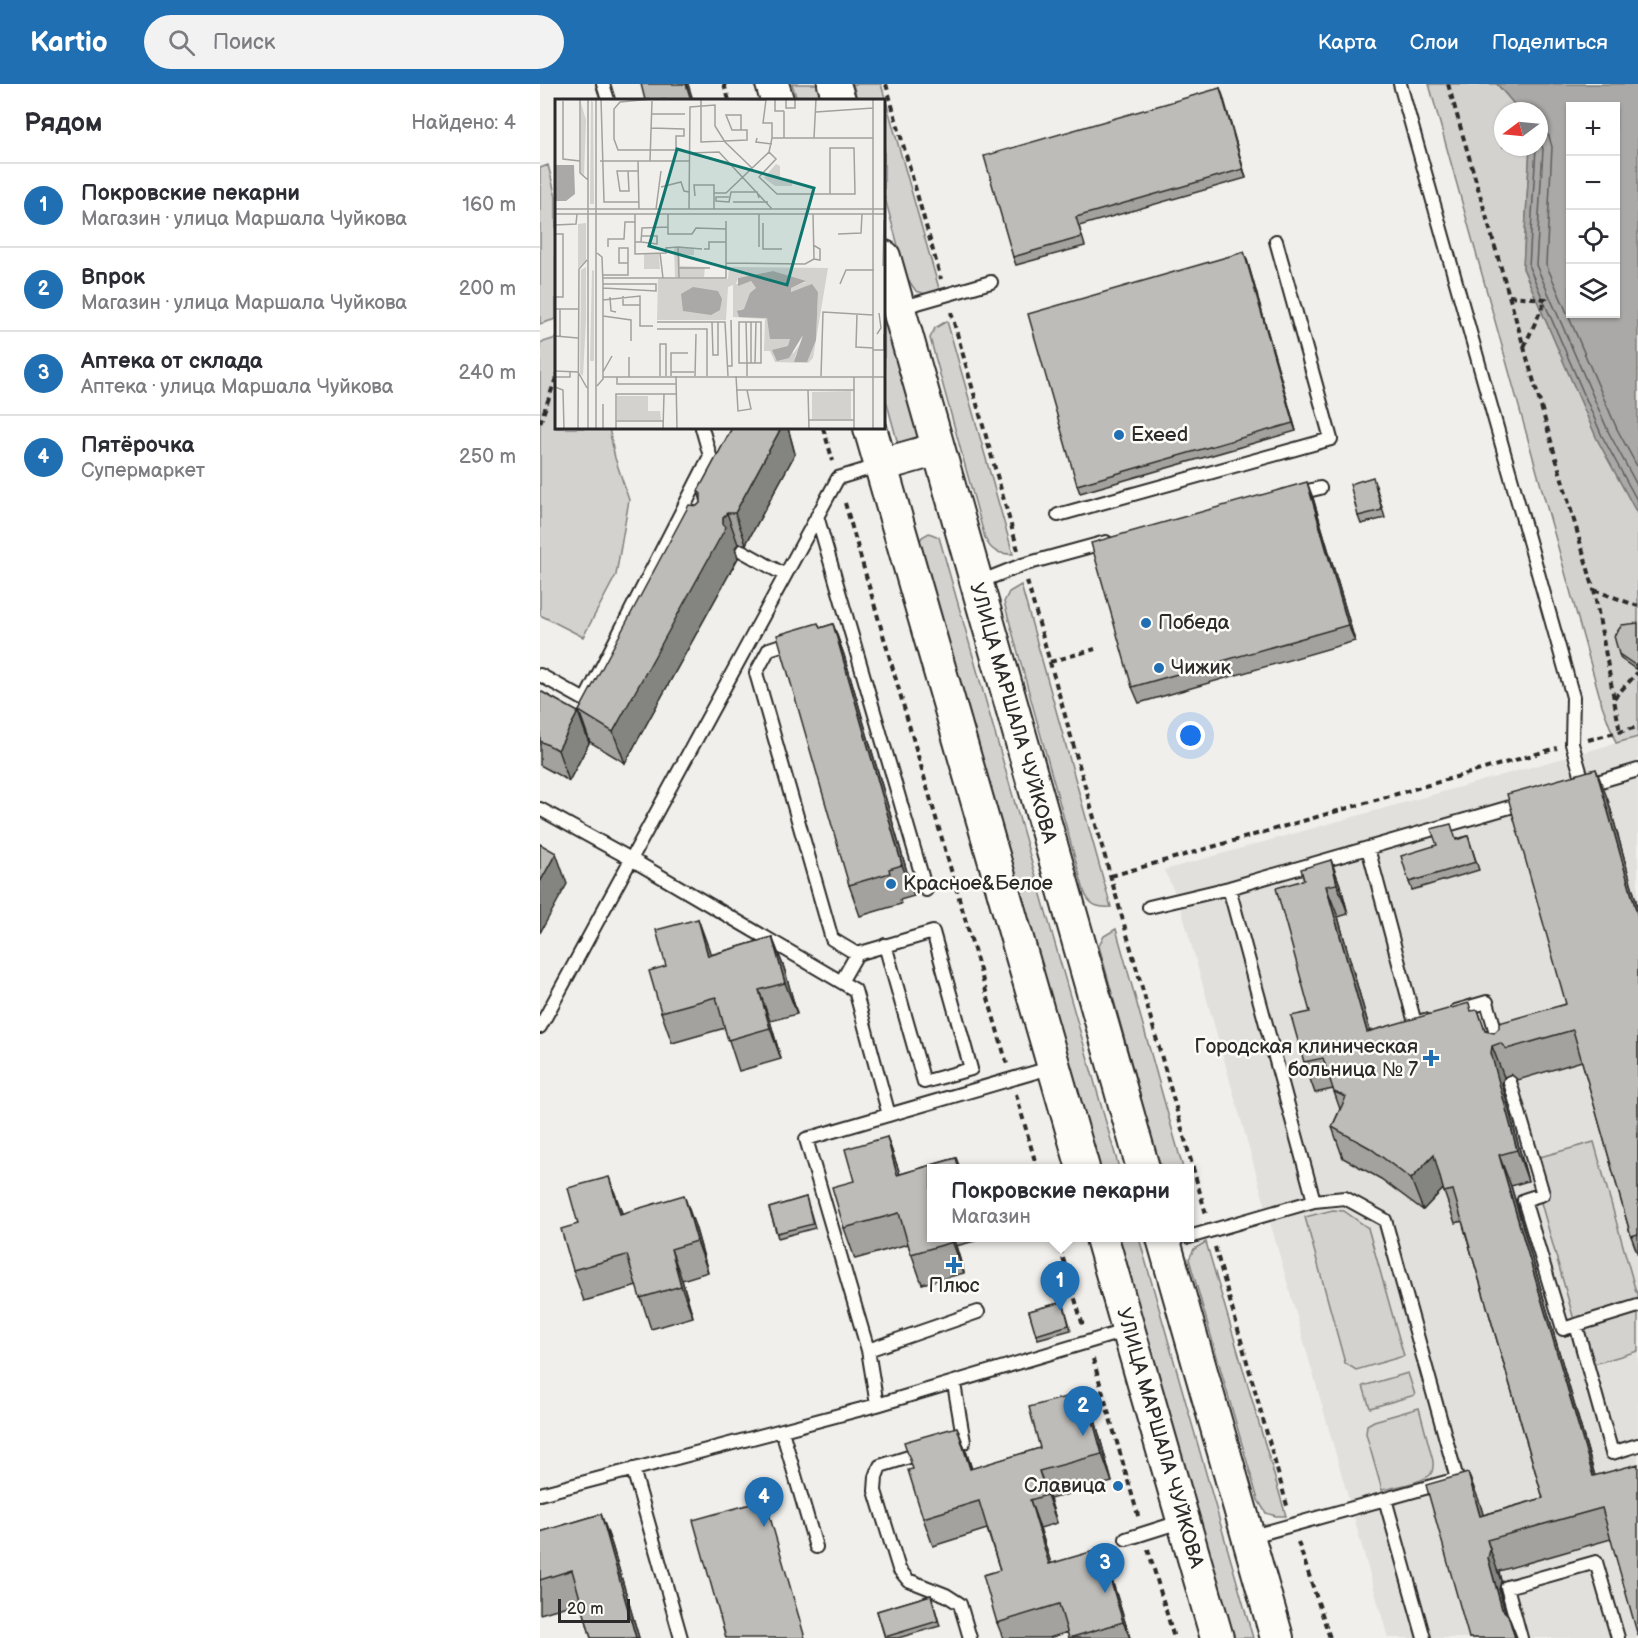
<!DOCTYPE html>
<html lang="ru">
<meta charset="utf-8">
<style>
body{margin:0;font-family:"Balsamiq Sans",sans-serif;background:#f2f2f3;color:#2b2b33}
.controls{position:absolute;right:18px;top:18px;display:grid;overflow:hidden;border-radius:0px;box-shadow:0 2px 4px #0004}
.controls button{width:54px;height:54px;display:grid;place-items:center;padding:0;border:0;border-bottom:2px solid #e1e1e2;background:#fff;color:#2b2b33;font:30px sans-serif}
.compass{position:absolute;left:954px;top:18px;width:54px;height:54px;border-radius:50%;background:#fff;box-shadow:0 2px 4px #0004;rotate:254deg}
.scale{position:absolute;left:18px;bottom:15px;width:72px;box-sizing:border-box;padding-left:6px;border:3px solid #2b2b2b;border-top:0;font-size:16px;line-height:21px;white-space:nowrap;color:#2b2b2b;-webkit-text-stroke:4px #fdfcf7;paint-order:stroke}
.you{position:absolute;left:651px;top:652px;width:21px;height:21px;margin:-15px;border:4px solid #fff;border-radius:50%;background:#1a73e8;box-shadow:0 0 0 9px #1a73e833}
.badge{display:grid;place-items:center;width:39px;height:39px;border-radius:50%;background:#1f6fb2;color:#fff;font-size:20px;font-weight:700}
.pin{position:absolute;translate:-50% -50px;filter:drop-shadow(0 2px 3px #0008)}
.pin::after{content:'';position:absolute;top:32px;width:21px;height:18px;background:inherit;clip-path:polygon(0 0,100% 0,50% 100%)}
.popup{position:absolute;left:387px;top:1080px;width:267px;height:78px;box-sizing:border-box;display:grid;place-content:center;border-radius:0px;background:#fff;filter:drop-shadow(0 2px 4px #0005);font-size:20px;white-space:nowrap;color:#7c7c81}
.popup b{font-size:22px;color:#2b2b33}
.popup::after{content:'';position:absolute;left:50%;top:100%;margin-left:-12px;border:12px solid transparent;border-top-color:#fff}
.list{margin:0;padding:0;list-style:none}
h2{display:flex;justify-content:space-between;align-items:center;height:78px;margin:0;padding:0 24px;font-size:26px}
h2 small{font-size:20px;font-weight:400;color:#7c7c81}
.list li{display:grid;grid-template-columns:39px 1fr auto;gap:18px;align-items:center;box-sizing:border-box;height:84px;padding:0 24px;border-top:2px solid #e1e1e2}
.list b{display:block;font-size:22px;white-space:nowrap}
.list p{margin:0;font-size:20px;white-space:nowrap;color:#7c7c81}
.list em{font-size:20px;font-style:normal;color:#7c7c81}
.icon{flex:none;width:33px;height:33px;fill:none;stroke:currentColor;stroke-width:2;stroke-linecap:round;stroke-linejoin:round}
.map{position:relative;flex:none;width:1098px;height:1554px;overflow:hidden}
header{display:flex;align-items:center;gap:36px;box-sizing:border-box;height:84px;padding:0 30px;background:#1f6fb2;color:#fff}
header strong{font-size:28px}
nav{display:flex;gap:33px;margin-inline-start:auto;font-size:21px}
.search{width:420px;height:54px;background:#f2f2f3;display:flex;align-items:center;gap:15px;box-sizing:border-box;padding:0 21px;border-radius:33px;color:#7c7c81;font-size:22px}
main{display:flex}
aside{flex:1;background:#fff}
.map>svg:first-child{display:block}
</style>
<header>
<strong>Kartio</strong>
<div class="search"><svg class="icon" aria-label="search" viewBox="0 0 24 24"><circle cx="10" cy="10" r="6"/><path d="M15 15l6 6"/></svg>Поиск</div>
<nav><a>Карта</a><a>Слои</a><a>Поделиться</a></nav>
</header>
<main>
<aside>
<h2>Рядом<small>Найдено: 4</small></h2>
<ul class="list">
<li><span class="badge">1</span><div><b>Покровские пекарни</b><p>Магазин · улица Маршала Чуйкова</p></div><em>160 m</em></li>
<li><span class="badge">2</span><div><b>Впрок</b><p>Магазин · улица Маршала Чуйкова</p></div><em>200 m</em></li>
<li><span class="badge">3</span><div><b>Аптека от склада</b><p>Аптека · улица Маршала Чуйкова</p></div><em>240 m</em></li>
<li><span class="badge">4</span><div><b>Пятёрочка</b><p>Супермаркет</p></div><em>250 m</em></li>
</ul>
</aside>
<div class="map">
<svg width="1098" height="1554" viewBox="0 0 1098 1554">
<rect width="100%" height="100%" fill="#f0efeb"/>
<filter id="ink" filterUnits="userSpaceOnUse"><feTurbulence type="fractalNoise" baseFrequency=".0167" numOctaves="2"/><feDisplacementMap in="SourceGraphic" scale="12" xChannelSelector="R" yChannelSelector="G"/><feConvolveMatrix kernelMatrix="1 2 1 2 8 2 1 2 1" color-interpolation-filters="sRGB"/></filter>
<g filter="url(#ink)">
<!-- built -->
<path fill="#e1e0dc" d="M1098,653v901h-250l-209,-737 -15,-31z"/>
<!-- green -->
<path fill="#d3d2cf" stroke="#7f7e7d" stroke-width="1.5" d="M252,0h25l5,16h-25z
M313,0h28l59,208 -14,2 -10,-3 -9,-13 -23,-83v-95h-27z
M889,0h68l23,27h-17v36h27l-7,121 74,171 41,76v222l-22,6 -14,-38z
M8,81l8,32v122l-16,5v-156z
M344,231l35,124 -21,5 -14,-51z
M407,237l66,233c-14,0 -22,-2 -28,-16l-55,-200 5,-10z
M16,254v90h53l6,30 14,42 -13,75 -33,62 -43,-22v-272z
M389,449l10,4 180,631h-21l-179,-626 3,-5z
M481,501l90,322c-14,1 -22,-2 -27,-16l-80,-289 5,-10z
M576,845l67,239h-23l-61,-222 5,-10z
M1054,1058l42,150h2v59l-51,15 -58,-206z
M793,1126l11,1 24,17 36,128 -48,14 -11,-7 -40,-146z
M578,1154h21l114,400h-21z
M666,1158l80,274h-10l-10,-3 -8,-13 -69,-241 5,-10z
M868,1289l7,22 -45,13 -7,-22z
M879,1324l14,53c0,5 1,10 -3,14 -9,8 -36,12 -48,15l-16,-56 1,-9 7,-4z"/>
<!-- water -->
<path fill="#aaa9a7" stroke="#777775" stroke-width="1.5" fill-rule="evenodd" d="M957,0h141v431l-41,-76 -74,-171 7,-121h9v-36h-19zM1030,22h46v208h-46z"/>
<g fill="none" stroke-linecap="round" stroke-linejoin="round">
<!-- shore -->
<path stroke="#5e5d5d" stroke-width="1.5" d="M999,43l10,9 3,11 -6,117 71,165 21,39
M999,54l4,11 -7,116 73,168 29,54
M996,63l-7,120 73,169 36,66"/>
<!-- lane casing -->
<g stroke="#2b2b2b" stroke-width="16">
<path id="lane" d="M63,0l5,16
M860,0l173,613 -1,47 12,41
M360,224l91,-26
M755,410l25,-6
M518,431l273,-76 -55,-198
M277,432l109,374
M202,467l43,24
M437,499l45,-18 84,-23
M254,557l-25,8 -13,24 76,266 25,15 76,-22 38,137 -47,13 -39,-137
M0,591l45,25 125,-244 -8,-28
M1047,701l51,-15
M0,725l91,50 224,131 34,125
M828,764l47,175 10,-3
M689,804l85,313 31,-3 40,22 72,259 -208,58
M609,823l80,-19 295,-85
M301,898l16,-28
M916,927l31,-9 13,44
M0,943l298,-549 43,-13
M970,998l33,112 -19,6 39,129 75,-23
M649,1153l125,-36
M438,1228l-110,38 -62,-211 247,-72
M1036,1241l36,128 26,-8
M328,1266l9,55
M242,1347l34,116
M407,1362l17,-4 -10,-58
M385,1368l-45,14 -4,11 -1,14 24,78 9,11 38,15 14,9 10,34
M93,1385l48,169
M0,1410l337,-89 251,-75
M845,1415l39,139
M586,1455l57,-18
M981,1554l-14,-51 89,-25 22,76"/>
</g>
<!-- secondary casing -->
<g stroke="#2b2b2b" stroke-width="36">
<path id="secondary" d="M232,0l5,16
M294,0l5,16
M344,173l259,911
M330,344l213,740
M341,381l57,-16
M562,1154l115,400
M623,1154l114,400"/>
</g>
<!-- path -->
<path stroke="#2b2b2b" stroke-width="4" stroke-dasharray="6 4.5" stroke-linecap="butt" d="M184,0l5,16
M346,0l55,195
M908,0l146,506 26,142
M969,212l37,3 -22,48
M411,228l67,238
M0,339l16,-45
M283,344l10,33
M305,419l162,561
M487,497l179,633
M1054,506l44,16
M510,578l45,-13
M1074,614l24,-26
M1048,656l50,-13
M571,792l446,-128
M476,1010l21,74
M517,1154l26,88
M675,1163l73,262
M553,1275l46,160
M758,1458l32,96
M608,1465l26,89"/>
<!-- lane -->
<use href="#lane" stroke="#fdfcf7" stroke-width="12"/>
<!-- secondary -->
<use href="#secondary" stroke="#fdfcf7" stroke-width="32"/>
</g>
<!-- wall -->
<path fill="#a3a29e" stroke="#2b2b2b" stroke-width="1.5" d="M680,4l26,90 -167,48 6,20 -69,19 -3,-8z
M707,176l49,171 -216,62 -3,-8z
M192,344h56l7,26 -49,90h-8l-3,4 3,10 -113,205 -35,-21 -11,-31 118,-205 4,-4 -3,-11z
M836,402l9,32 -24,6 -3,-8z
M773,414l42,143 -216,62 -7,-16z
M293,540l11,31 70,241 -14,4 1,4 -41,12 -11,-31 -29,-257z
M1082,541l15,45 -16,-11 -2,-5z
M0,607l38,21 11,31 -20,38 -29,-16z
M1068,716l30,108v347l-7,-19 -49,-175 -64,19 -7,-6 -7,3 -2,7 26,97 -17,5 84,290 16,63 -112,32 2,10 -2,8 6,24 3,2 9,23h-48l-1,-165 15,42 60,-17 -81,-277 -7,2 -12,-34 -20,21 -42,-31 -38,-21 -11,-31 8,-18 -7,-20 -18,4 -11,-31 6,-50 -6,-132 27,-20 11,31 6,23 -10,3 32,114 102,-20 14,20 8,2 72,-29z
M928,752l11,34 -67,20 -3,-8 47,-43z
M158,835l12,36 62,-18 12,31 13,46 -27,7 11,38 -42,12 -14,-43 -53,15 -11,-31 5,-46z
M347,1053l13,37 56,-16 4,10h-29v70h50l1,1 -26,7 8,27 -42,11 -14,-40 -53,15 -11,-31 10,-47z
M266,1113l9,31 -37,10 -9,-30z
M80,1123l2,6 73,13 13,46 -26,8 11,37 -42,12 -14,-43 -53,15 -11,-31 5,-46z
M523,1218l8,28 -33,9 -9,-28z
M555,1336l17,62 -62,17 7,24 -17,5 11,36 60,13 19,61h-61l-1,-6 -19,6h-46l-6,-15 3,-53 -13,-41 -54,17 -10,-28 44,-64 5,15 68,-21z
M61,1430l11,31 27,93h-48l-10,-36 -41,12v-82z
M391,1511l9,31 -42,12h-13l-8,-27z"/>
<!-- shaded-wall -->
<path fill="#848481" stroke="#2b2b2b" stroke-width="1.5" d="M146,0h2l5,16h-2z
M680,4l3,8 23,82 -3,-9z
M704,168l3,8 49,171 -3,-8z
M241,344h7l7,26 -49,90 -11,-31z
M767,398l6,16 42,143 -7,-16z
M187,429l11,31 -3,4 3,10 -113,205 -12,-31 110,-208v-7z
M293,540l11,31 70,241 -12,-31z
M1098,577v7l-1,2 -2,-5z
M38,628l11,31 -20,38 -11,-31z
M1056,685l12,31 30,108v9z
M16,769l11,31 -27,49v-51z
M791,776l11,31 6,23 -11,-30z
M786,802l12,31 41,146 -12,-31z
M158,835l11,30 10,37 -11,-30z
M232,853l12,31 13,46 -12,-31z
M219,906l11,31 11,38 -11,-31z
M938,926l14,39v-3l12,31 -2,7 26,97 -11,-31z
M347,1053l11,31 11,38 -12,-31z
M894,1071l12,31 -23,24 -12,-31z
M959,1071l12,31 93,321 -11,-31z
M69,1093l11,30 11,37 -11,-30z
M144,1111l11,31 13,46 -11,-31z
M411,1154h2l3,8 8,27z
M131,1165l11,31 11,37 -12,-31z
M545,1308l10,28 17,62 -10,-28z
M417,1343l10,27 13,43 -10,-28z
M499,1387l11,28 7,24 -10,-28z
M928,1389l12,30 10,36 -10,-23z
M490,1416l10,28 20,64 -11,-28z
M61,1430l11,31 27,93h-3z
M947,1456l14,41 -2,8 13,49 -10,-29 -14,-51z
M561,1465l10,28 19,61 -7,-16z
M968,1531l9,23h-2z"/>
<!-- building -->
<path fill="#bdbcb8" stroke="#2b2b2b" stroke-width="1.5" d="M101,0h45l5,16h-46z
M680,4l23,81 -167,48 6,20 -69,20 -29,-101z
M704,168l49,171 -216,62 -49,-171z
M192,344h49l-46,85h-8l-4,4v7l3,3 -113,205 -34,-21 110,-206 8,1 4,-4v-8l-3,-3z
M833,393l9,33 -24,6 -8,-32z
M767,398l41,143 -216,62 -41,-144z
M278,539l2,5 13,-4 69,241 -13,4 1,4 -41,12 -72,-250z
M1098,539v38l-3,4 -16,-11 -5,-18 8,-11z
M0,607l38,21 -20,38 -18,-9z
M1056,685l42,148v317l-7,2 -58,-206 -66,19 -7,-6 -8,3 -1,7 26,97 -18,5 94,321 45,-12v172l-36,-128 -115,32 3,10 -2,8 14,51 6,6 7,23h-46l-43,-153 42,-12 12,43 63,-18 -90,-308 -9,2 -10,-37 -23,24 -41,-31 -38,-21 14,-30 -12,-5 -11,-34 -19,4 -13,-46 19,-4 -34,-124 28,-8 -3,-11 30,-9 6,24 -11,2 41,146 102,-29 2,8 7,-1 7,21 9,2 5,-5v-5l67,-19 -59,-210z
M911,740l5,16 12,-4 8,26 -67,20 -8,-26 36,-11 -6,-16z
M0,760l16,9 -16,29z
M158,835l10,37 64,-19 13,46 -26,7 11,38 -42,12 -12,-43 -55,15 -12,-41 17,-5 -10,-36z
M347,1053l10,38 59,-17 3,10h-28v70h20l2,4 -42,12 -12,-41 -55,15 -12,-41 22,-6 -9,-32z
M69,1093l11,37 64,-19 13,46 -26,8 10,37 -41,12 -13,-43 -54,15 -12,-41 17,-5 -10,-36z
M266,1113l7,27 -36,9 -8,-25z
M523,1218l6,23 -33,10 -7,-24z
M545,1308l17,62 -63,17 8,24 -17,5 19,64 52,-15 22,73 -54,16 -10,-34 -62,19 -14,-48 17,-5 -21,-69 -56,17 -15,-48 5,-1 -9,-27 53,-15 13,42 70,-21 -11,-41z
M225,1416l40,138h-79l-33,-118z
M61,1430l35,124h-45l-19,-68 -32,10v-48z
M391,1511l7,26 -53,16 -8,-26z"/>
</g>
<!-- markers -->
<g fill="#1f6fb2" stroke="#fdfcf7" stroke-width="2">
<circle cx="579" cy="351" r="6"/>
<circle cx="606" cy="539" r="6"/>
<circle cx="619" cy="584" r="6"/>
<circle cx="351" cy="800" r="6"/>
<path d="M888 965h6v6h6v6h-6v6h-6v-6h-6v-6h6z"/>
<path d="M411 1172h6v6h6v6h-6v6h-6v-6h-6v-6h6z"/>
<circle cx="578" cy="1402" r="6"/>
</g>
<g text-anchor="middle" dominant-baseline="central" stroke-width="5" stroke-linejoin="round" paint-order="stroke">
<!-- poi labels -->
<g font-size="20" fill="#2b2b2b" stroke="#fdfcf7" text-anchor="start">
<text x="591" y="351">Exeed</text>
<text x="618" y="539">Победа</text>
<text x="631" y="584">Чижик</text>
<text x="363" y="800">Красное&amp;Белое</text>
<text x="878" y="963" text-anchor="end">Городская клиническая<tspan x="878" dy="23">больница № 7</tspan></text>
<text x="414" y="1202" text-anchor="middle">Плюс</text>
<text x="566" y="1402" text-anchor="end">Славица</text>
</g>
<!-- street labels -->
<g font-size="20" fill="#2b2b2b" stroke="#fdfcf7">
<text transform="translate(473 629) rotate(74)">УЛИЦА МАРШАЛА ЧУЙКОВА</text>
<text transform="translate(620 1354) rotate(74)">УЛИЦА МАРШАЛА ЧУЙКОВА</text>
</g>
</g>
<!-- overview -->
<g transform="translate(15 15)">
<rect width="330" height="330" fill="#f0efeb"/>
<path d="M36,1l2,2 1,102h-4zM26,4l5,17 -2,56 -3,-3zM221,65l4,2v12l12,1v7h-17l-11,-8zM31,124v37l-8,8v-44zM119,149h20v7h-14v11l25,1 -1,10h-29zM89,155h15l1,15h-16zM31,168v53l-3,56 -3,-3 1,-103zM174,168l99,1 -15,90 -5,5 -33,-1 -5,-11h-6l1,-32 -32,-2v-32l-5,2 -2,33h-69l1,-41h70zM218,172l33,11 -16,6 1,4 21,-7 6,7 -2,48 -21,17 10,-20 -12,17 -3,-15 -18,-5 -5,-16 -28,-9h5l12,-21 -5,-7 -15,3 2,-6zM37,171l2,1v90h-4zM296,292v28h-39v-27zM62,297h31v15h12l1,9h-44z" fill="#d3d2cf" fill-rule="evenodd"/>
<path d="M0,66h19l1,29 -9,7h-11zM218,172l33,10 -15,7v4l21,-8 6,8 -2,48 -9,22h-13l9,-27 -14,23 -12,3 -5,-11 16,-4 2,-7h-20l-3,-21 -28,-1 -2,-6 7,-2 6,-16 6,-5 -5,-7 -13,5v-8zM138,188l25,4 4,8 -2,11 -9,5 -28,-4 -2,-17z" fill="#aaa9a7"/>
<path fill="none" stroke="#a1a19e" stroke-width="1.5" d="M25,0v74l8,7M33,0v330M41,0v330M46,0l3,103h35M146,0v43l46,-2v-10h-15l-6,-15h15v15M150,0l61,1M220,0v12h9M231,0v9h9v-9M318,0v330M211,1l-3,23h9v15M8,2v58l17,2M229,12v27M261,13l57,-4M96,15h34M96,29l33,1v7h-8v14h-58l-4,-11v-30l6,-7 32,-3M202,39l-1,4 16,2M259,39h59M214,53l7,7 -17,18 18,17h78l-1,-46h-24v46M135,54l29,-1 53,57M45,62h90M83,62l1,48M95,62l2,-60M73,72l1,20h-9l-3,-20h21M106,88l20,-5 3,9 5,1M159,94h12l43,-41 3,-14h42l2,-39M140,97l-1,-11h20v24M174,98h-13v4l13,1 2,-10h26l2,6M178,103h35M0,110h330M101,110l5,-38M134,110l1,-102 25,-2v21l10,16 27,26M0,115h330M80,115v40l31,-1v-5l12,-1 24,2M113,115v20h24l4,-6 30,1M258,115l1,45 6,1v-11l-7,-4M208,124v26h19M0,126l21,-1 1,-10M0,135h8v63h-8M283,135l23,-1 1,-19M80,143h6l1,-14 26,-1M86,143l16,2v-8h-15M53,148v-8h16l1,-17h10M204,148v-33M123,149l1,30M149,150h5v-7h17M42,154l5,4 1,27v95l-6,7M105,154l3,25M171,164l79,1 9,-5M328,167l1,-46M124,169h31M48,176h25v-27h-9v15h9M48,179h123v-57M285,185l6,-14h28M48,189l53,3v-7h-53M68,197v9h17M55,198l1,14 5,1M48,201l37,-4v30h13M0,210h24M302,215l-1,33 17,1M48,217l28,4v21M102,223h68l3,54M157,223l1,33h5v-33M191,223l1,41h-8v-41h22v41h-14v13M102,230h50v47M322,235l4,-6 -2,-15M0,237l23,2M5,237v-27M318,251h11v-16M196,264v-41M200,264l1,-41M173,267h4l-1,-46M0,272l23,1 9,16M48,273l9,-16M116,273h23M105,277v-32h6v32M116,277v-23h17M121,277l1,53M140,277l1,-42M181,277l2,35 13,-2 -4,-19M266,277l2,-64 50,3M0,278h15v-6M48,278h282M62,278v7h59M74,278v-20M299,278v52M0,288l8,3 1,39M181,291h118M253,291l1,39M253,321h46M61,322h48M23,330l1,-160 8,-9M48,330v-25M61,330v-35h60M108,330l1,-35"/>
<path fill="#0f766e" fill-opacity="0.15" stroke="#0f766e" stroke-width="3" d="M122,50l137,39 -27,97 -138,-39z"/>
<rect width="330" height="330" fill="none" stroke="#2b2b2b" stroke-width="3"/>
</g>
</svg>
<div class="controls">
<button>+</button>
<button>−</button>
<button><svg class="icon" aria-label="locate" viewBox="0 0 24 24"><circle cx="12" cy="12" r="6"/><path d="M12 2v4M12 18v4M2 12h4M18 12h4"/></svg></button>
<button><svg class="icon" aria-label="layers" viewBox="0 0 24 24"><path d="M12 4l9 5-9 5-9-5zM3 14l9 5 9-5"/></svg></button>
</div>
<svg class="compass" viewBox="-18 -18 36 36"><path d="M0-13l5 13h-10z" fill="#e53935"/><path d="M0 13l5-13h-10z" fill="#7c7c81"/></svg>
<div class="scale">20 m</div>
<div class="you"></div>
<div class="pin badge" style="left:520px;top:1227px">1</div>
<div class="popup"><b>Покровские пекарни</b>Магазин</div>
<div class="pin badge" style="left:543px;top:1352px">2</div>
<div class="pin badge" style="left:565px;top:1509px">3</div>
<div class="pin badge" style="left:224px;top:1443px">4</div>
</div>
</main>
